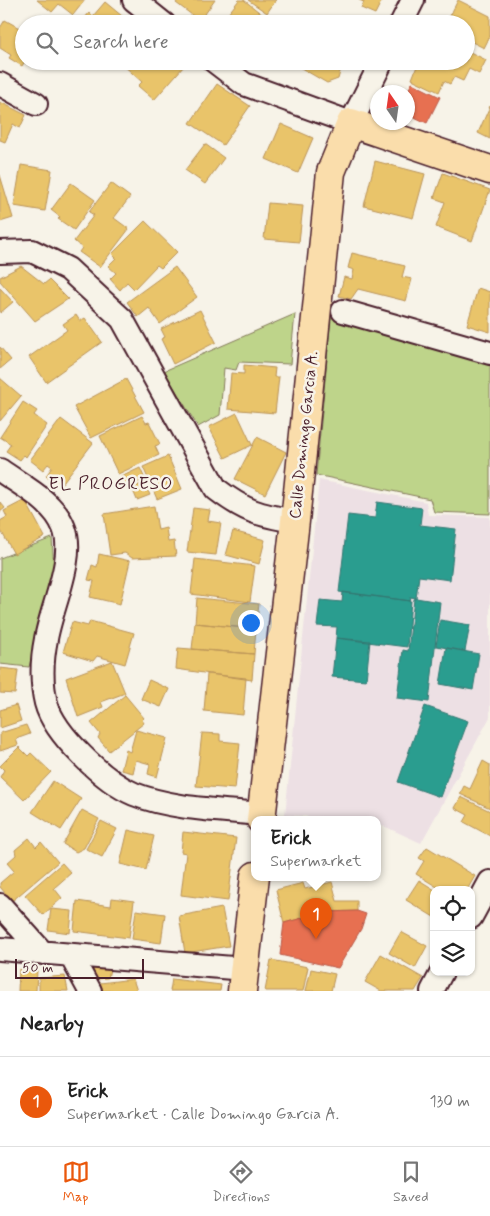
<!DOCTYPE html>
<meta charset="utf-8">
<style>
body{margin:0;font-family:Mynerve,sans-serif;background:#f2f2f2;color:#222}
.controls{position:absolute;right:15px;bottom:15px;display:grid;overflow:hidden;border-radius:10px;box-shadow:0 1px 4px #0004}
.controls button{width:45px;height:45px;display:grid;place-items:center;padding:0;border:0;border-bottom:1px solid #e0e0e0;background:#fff;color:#222;font:25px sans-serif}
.compass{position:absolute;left:370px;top:85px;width:45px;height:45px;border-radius:50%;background:#fff;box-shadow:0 1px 4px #0004;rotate:347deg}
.scale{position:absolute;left:15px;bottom:12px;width:129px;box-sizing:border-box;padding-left:5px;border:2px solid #4a1f2b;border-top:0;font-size:14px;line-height:18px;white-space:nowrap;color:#4a1f2b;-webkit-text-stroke:4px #f7f3e8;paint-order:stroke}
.you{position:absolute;left:250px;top:622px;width:18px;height:18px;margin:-12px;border:4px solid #fff;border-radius:50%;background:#1a73e8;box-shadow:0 0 0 8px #1a73e833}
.badge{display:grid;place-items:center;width:32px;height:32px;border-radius:50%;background:#ea580c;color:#fff;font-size:16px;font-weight:700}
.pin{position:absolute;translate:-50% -41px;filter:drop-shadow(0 1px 2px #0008)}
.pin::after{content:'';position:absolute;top:26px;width:18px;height:15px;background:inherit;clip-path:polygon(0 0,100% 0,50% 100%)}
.popup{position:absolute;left:251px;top:816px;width:130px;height:65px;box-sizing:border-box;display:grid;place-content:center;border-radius:10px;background:#fff;filter:drop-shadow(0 1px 4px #0005);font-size:16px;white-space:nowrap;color:#767676}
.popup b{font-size:19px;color:#222}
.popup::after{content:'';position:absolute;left:50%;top:100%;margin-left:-10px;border:10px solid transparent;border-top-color:#fff}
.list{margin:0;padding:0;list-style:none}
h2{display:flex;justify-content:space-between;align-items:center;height:65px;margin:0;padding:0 20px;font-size:21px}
h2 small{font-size:16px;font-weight:400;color:#767676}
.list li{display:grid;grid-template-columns:32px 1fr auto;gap:15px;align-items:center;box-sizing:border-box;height:90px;padding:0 20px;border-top:1px solid #e0e0e0}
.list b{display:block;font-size:19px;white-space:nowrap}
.list p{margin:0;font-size:16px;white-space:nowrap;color:#767676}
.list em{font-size:16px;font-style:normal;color:#767676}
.icon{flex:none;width:28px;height:28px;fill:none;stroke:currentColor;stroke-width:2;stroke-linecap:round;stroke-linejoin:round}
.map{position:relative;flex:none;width:490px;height:991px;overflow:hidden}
.search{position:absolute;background:#fff;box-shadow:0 1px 4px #0004;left:15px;right:15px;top:15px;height:55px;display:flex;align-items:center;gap:12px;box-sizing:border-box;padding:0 18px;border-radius:28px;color:#767676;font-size:19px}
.sheet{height:155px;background:#fff}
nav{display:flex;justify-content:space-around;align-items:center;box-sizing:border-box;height:70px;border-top:1px solid #e0e0e0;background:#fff;font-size:14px;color:#767676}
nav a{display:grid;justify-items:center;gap:2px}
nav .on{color:#ea580c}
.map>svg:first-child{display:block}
</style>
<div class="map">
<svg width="490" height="991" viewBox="0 0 490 991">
<rect width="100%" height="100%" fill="#f7f3e8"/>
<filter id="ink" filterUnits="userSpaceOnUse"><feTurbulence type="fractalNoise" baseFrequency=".02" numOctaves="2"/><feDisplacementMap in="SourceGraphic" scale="10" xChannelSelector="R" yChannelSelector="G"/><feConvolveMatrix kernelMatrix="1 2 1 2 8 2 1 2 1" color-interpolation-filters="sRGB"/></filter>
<g filter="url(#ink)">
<!-- built -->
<path fill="#ede0e4" d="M319,480l107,22 2,13 62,2v200l-69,126 -44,-20v-3l-92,-5z"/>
<!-- green -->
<path fill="#bed48a" stroke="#847a5a" d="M295,314l-5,50 -51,-2 -3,8 -12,-2 -4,47 -22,12 -34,-56z
M331,316l159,46v152l-56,-2 -4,-13 -114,-24z
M52,538l2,31 -25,98 -29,-3v-106z"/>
<!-- homes -->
<path fill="#e9c46a" stroke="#b99257" d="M37,0h48l-12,15 -14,-11 -7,8z
M178,0h37l-15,21 -24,-18z
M239,0h5l30,24h-54z
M248,0h28l-9,13z
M359,0h23l-7,14 -14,-6 3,-6z
M458,0l32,16v20l-6,12 -18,-9v-15h-20z
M105,2l23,19 -2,3h-46l9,-11 4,3z
M318,18l15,6h-18z
M5,20l18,10 -4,7 5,3 1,21 -3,5 -13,-8 2,-3 -11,-7v-20z
M466,50l20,10 -7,14 -10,-5 -6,12 -9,-4 -4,7 -6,-3 -5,11 -27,-13 7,-18h47z
M124,61h54l6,5 -30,34 -16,-14 4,-4 -20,-18z
M298,61h45l-5,18 -11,4 -31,-18z
M217,84l33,22 -27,39 -33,-22z
M0,102l26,13 -6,13 -7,-4 -8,18 -5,-2z
M490,106v33l-12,-6z
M281,124l32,14 -15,35 -32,-14z
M205,144l19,14 -19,26 -20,-14z
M375,161l50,13 -12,44 -49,-12z
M21,165l31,5 -7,41 -31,-5z
M443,173l47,17 -18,51 -36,-14 9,-25 -11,-4z
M0,175l13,43 -13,4z
M71,183l24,17 -21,30 -16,-11 2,-2 -9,-7z
M111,183l19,14 -16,21 15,11 -29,38 -21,-15 3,-4 -8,-7 20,-26 -5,-3z
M268,203l35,3 -4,36 -35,-3z
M145,221l32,31 -16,16 -4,-3 -23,24 -7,-7 -7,8 -10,-11 6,-6 -8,-7 8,-8 -4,-4z
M352,253l53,13 -3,11 10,2 -6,22 -48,-12 -7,10 -12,-3 5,-19 8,2 2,-9 -6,-2z
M21,266l23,18 5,-4 19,19 -33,22 -35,-40v-4z
M175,267l22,30 -37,27 -11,-16 -11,9 -11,-15z
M0,288l13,14 -13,11z
M478,288l12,4v40l-23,-7z
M200,310l16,32 -43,22 -12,-25 4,-2 -4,-8z
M76,315l4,6 5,-3 17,24 -56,40 -17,-25 38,-27 -4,-6z
M0,347l11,13 -11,9z
M244,365l31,3 -1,9h5l-4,36 -47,-4 3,-36 13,1z
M0,378l21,18 -21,25z
M126,379l18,33 -53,26 -17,-31z
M23,402l14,9 -3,4 13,10 -21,32 -2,-2 -4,5 -14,-9 5,-7 -11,-7z
M237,413l15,32 -27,13 -16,-31z
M142,416l4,7 3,-1 11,22 -5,2 4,9 -41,19 -18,-38z
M61,419l32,24 -33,43 -14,-10 6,-9 -4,-3 -5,6 -13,-10z
M257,437l29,15 -21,42 -30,-15z
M168,456l14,33 -25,10 -14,-32z
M140,468l5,11 -19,9 -5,-11z
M144,483l6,12 -13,5 -5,-12z
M25,500l20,37 -31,17 -14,-25v-8l7,-4 -3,-6z
M0,502l5,6 -5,4z
M154,506l4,24 8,-2 2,14 6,-1 2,15 -44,2 -7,-5 -15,2 -6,-41z
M193,508l17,2 -2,11 13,2 -5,32 -29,-3z
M233,531l32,9 -6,24 -33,-9z
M99,554l31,7 -10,43 -30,-7 4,-16 -6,-1 4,-15 5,2z
M195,559l60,7 -5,36 -59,-8z
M197,598l62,6 -3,25 -61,-6z
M90,621l44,12 -9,31 -28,-8 -4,5 -30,-9 9,-30 16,4z
M195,623l61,6 -2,25 -62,-5z
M178,648l76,6 -2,26 -76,-11z
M112,661l13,32 -24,9 2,5 -25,10 -12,-39z
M0,668l18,2 -3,24 -15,-1z
M207,674l39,4 -3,37 -39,-4z
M149,680l20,9 -8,18 -20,-8z
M125,695l19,23 -2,2 2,3 -35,28 -11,-13 2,-4 -9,-11z
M16,705l5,16 -21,7v-18z
M26,725l4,9 -14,5 2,6 -18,6v-18z
M136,730l31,8 -10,39 -9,-3 2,-10 -14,-4 -3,13 -12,-3 5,-20 4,2z
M202,733l18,1v7l20,2 -5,46 -39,-3z
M19,747l9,9 3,-3 20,19 -27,28 -24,-23 4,-7 -4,-4z
M483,761l7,4v43l-30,-14 4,-8 6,3z
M53,781l28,18 -20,31 -29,-18z
M461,797l29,14v25l-26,-14 4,-7 -13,-7z
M82,810l17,9 -15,29 -8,4 -13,-8z
M101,821l16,8 -15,28 -16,-8z
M128,830l26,6 -8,34 -26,-6z
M183,832l53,6 -8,63 -47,-6 5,-42 -5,-1z
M29,838l7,9 5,-5 17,20 -46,39 -12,-14v-4l14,-12 -7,-8 9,-8 -1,-5z
M427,847l48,29 -8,14h-25l-26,-16 8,-13 -5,-3z
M62,863l9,10 -17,15 8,10 -19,17 -18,-20z
M419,880l16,10 -1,27 -28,-17z
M332,882l5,19h20v10l-33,1 -40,11 -8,-33 27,-7 2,6z
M112,898l22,3 -5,37 -55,-7 3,-30 34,5z
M222,908l7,38 -44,7 -6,-37z
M51,909l21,2 -2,22 -22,-3z
M136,910l29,4 -4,29 -29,-4z
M401,932l26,14 -12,22 -26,-15z
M381,954l42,24 -8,13h-34l-16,-9z
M271,960l37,7 -5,24h-38z
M86,965l24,4 -2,9 -19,2z
M19,969l18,1 -1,21h-18z
M311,969l24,5 -4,17h-25z
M65,976l3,15h-29v-13z
M133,979l4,12h-42l-3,-7z
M172,979l49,6 -1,6h-50z"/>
<!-- shops -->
<path fill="#e76f51" stroke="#b85746" d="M412,83l28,14 -13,26 -19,-9 -1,-22z
M357,911l9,3 -5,15 -23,39 -58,-13 4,-32 40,-11z"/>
<!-- schools -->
<path fill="#2a9d8f" stroke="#347771" d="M377,502l45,6 -2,17 36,4 -6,51 -31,-4 -3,22 -6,-1 1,4 -72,-9 9,-77 27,3z
M343,592l68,9 -4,46 -71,-9 1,-11 -20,-1 3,-26 22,2z
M416,598l24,4 -11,100 -32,-4 6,-48 5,1 6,-52z
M440,620l30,5 -5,26 -29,-5z
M336,638l34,3 -4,39 -34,-3z
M446,648l33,6 -6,36 -33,-6z
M425,706l43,15 -28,76 -42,-15z"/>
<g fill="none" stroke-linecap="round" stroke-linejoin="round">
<!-- minor casing -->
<g stroke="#4a1f2b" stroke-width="26">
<path id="minor" d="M134,0l30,24
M401,24l12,-24
M214,61l30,23 107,39 31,-62
M0,84l36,20
M0,252l32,-1 36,18 54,50 94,170c30,23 43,26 79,32
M343,311l147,42
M0,470c22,16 54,31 64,58 12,29 -13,80 -18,111 -4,20 -5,43 0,64 8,31 59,79 88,91 37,15 88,16 127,20
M0,905l43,48
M471,917l19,-35
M0,949l245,20
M71,956l19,35
M432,991l10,-19"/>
</g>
<!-- major casing -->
<g stroke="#4a1f2b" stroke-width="31">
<path id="major" d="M261,820l34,-299 36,-349 20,-49 139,47
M242,991l13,-115"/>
</g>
<!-- minor -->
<use href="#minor" stroke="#f7f3e8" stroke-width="22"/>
<!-- major -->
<use href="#major" stroke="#faddab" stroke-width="28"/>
</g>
</g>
<g text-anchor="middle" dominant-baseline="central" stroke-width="5" stroke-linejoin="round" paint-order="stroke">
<!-- street labels -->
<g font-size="16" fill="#4a1f2b" stroke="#f7f3e8">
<text transform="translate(304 435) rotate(-84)">Calle Domingo Garcia A.</text>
</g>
<!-- neighbourhood labels -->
<g font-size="18" letter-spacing="1" fill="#4a1f2b" stroke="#f7f3e8">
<text x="111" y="484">EL PROGRESO</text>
</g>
</g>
</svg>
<div class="controls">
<button><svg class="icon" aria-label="locate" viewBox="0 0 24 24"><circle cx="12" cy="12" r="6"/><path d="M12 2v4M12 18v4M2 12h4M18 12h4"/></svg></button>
<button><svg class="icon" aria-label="layers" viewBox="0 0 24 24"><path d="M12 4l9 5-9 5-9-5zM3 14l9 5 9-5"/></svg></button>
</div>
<svg class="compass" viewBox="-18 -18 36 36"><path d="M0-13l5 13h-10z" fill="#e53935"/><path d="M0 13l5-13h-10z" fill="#767676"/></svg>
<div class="scale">50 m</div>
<div class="you"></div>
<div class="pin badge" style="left:316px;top:939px">1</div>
<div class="popup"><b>Erick</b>Supermarket</div>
<div class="search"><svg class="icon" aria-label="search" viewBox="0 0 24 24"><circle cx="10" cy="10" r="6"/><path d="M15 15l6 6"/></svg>Search here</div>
</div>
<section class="sheet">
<h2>Nearby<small></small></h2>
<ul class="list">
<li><span class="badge">1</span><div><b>Erick</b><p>Supermarket · Calle Domingo Garcia A.</p></div><em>130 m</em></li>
</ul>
</section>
<nav>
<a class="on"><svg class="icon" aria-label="map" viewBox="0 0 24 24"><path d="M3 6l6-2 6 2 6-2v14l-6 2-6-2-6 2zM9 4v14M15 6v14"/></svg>Map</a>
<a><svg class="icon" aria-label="directions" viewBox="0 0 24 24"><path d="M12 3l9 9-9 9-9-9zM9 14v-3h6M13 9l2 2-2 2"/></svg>Directions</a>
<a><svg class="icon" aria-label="saved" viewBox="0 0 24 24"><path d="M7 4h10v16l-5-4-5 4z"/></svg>Saved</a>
</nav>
